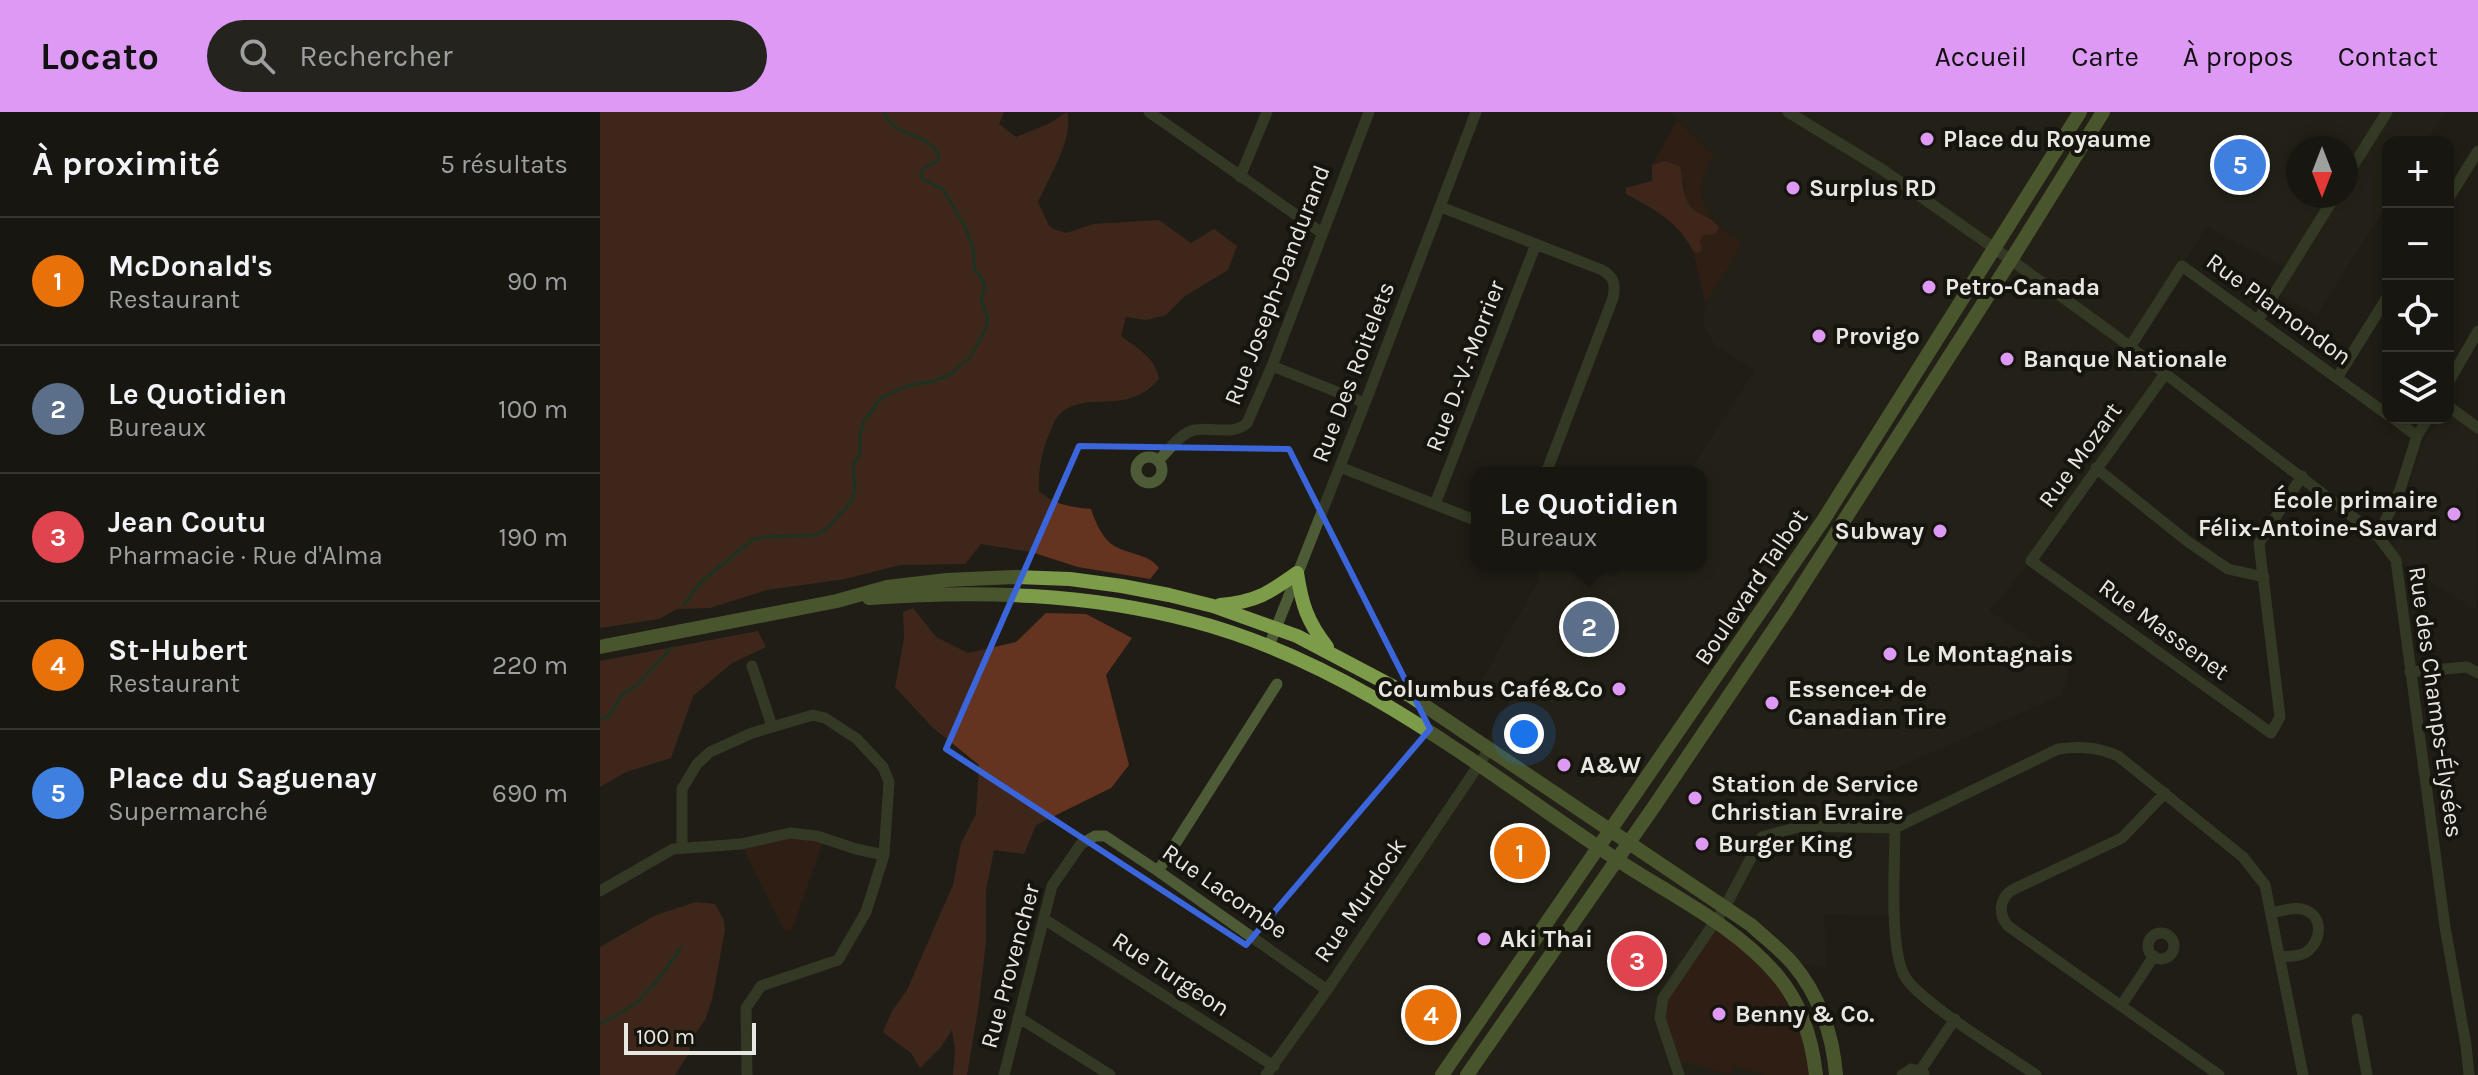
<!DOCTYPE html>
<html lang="fr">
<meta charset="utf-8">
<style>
body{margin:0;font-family:Karla,sans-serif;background:#24231e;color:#f1f3f6}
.controls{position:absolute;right:24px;top:24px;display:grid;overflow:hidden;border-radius:16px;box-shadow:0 4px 12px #0003}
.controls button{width:72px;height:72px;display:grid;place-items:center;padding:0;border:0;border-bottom:2px solid #363530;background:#171610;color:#f1f3f6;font:40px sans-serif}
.compass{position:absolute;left:1686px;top:24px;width:72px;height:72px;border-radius:50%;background:#171610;box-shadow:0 4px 12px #0003;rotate:180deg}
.scale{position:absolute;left:24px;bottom:20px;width:132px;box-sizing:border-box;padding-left:8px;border:4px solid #e8e7e2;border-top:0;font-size:22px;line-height:28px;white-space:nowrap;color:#e8e7e2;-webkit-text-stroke:6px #15140d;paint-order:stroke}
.you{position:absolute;left:924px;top:622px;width:28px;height:28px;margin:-20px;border:6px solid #fff;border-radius:50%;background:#1a73e8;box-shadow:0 0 0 12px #1a73e833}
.badge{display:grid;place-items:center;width:52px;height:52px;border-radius:50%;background:#dd99f3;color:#fff;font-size:26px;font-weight:700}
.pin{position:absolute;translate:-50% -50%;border:4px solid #fff;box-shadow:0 2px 8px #0006}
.popup{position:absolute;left:871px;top:355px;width:236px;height:104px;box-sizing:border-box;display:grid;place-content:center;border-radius:16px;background:#171610;filter:drop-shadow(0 2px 6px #0005);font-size:26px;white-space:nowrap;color:#9e9f9f}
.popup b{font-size:30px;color:#f1f3f6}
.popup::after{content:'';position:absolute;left:50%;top:100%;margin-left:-16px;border:16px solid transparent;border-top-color:#171610}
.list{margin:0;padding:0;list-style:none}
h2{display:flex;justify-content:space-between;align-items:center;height:104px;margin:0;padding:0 32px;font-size:34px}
h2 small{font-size:26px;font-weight:400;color:#9e9f9f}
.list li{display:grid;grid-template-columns:52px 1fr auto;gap:24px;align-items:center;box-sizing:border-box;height:128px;padding:0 32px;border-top:2px solid #363530}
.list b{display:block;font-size:30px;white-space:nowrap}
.list p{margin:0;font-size:26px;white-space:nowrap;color:#9e9f9f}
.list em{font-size:26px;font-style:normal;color:#9e9f9f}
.icon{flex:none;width:44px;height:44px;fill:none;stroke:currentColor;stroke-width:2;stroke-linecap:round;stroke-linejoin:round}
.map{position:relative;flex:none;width:1878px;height:963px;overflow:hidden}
header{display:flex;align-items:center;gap:48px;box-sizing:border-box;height:112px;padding:0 40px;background:#dd99f3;color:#111}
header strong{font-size:38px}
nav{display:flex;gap:44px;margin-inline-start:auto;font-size:28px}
.search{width:560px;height:72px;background:#24231e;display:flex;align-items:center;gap:20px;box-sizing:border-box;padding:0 28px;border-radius:44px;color:#9e9f9f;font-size:30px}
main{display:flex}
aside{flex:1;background:#171610}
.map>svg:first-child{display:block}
</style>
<header>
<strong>Locato</strong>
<div class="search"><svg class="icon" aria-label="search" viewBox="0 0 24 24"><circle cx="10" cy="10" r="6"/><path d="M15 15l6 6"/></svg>Rechercher</div>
<nav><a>Accueil</a><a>Carte</a><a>À propos</a><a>Contact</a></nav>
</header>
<main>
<aside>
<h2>À proximité<small>5 résultats</small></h2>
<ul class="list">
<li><span class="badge" style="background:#e8710a">1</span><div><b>McDonald's</b><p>Restaurant</p></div><em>90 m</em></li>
<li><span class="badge" style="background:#5c6f8a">2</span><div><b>Le Quotidien</b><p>Bureaux</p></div><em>100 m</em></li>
<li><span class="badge" style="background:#e0444e">3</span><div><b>Jean Coutu</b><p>Pharmacie · Rue d'Alma</p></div><em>190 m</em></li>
<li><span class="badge" style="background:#e8710a">4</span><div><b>St-Hubert</b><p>Restaurant</p></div><em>220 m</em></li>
<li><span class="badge" style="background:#3f7fe0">5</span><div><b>Place du Saguenay</b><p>Supermarché</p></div><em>690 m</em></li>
</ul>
</aside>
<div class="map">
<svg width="1878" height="963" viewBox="0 0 1878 963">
<rect width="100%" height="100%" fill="#1f1d16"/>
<!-- built -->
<path fill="#292719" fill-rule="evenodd" d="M1070,0h775l-19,30h-38v60l-71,113 -42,-23 13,-22 -81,-44 -77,120 35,28 -134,187 -42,50 81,54 -8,30 -172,76 6,145 -72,-1 3,52 -36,-5 -66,-55 -50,155h11l44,13 2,-9 33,9h-499l209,-314 37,-64 -30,-18 58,-101 -7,-13h51l14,4 16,9 10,-13h77v-92h-12l66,-103 -40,-25 -11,-19 1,-23 36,-57 -2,-6 -20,-13 -17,-21v-27l11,-24zM1698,36h48v48h-48z
M1848,294l30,22 -2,182 -77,-48 -6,-20v-10l6,-12 23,-76 16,-26h10z"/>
<!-- green -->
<path fill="#441f10" d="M1077,8l36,35c-11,23 -19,41 -1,63l-17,-6 -9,-12 -2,-19 -19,-20 -13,4z
M1119,115l20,13 2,6 -36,57 -12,-52 5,2 5,-18 12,-1z
M190,721l34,5 -32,93 -8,-1 -43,-86z
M1114,810l77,72 25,81h-51l-33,-9 -1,9 -45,-13h-11l-15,-44 3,-20z"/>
<!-- forest -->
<path fill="#653421" d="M0,0h404l-5,12 17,13 32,-13 19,-12c8,24 -19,67 -29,90l10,22 5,5 13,4 28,-9 65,-4 32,23 23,-14 23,17 -9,24 -43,26 -19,19 -20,5 -20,-3 -5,19c16,12 35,22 38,43 -33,39 -74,9 -100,36 -5,5 -8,15 -11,22 -7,17 -10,36 -9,54 16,14 31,16 52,18 4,12 9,24 18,33 14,13 39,10 50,26l-9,11 -72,-12 -47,-15 -50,-8 -16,20 -65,1 -55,14 -78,11 -57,18 -33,1 -18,10 -59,9z
M1065,49l15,5c3,13 2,33 13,43 8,8 16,5 26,18l-4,7 -12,1 -3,7 2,8 -4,3 -5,-2c-15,-30 -39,-42 -67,-57v-6l26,-7v-16z
M313,496l23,29 32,16 48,-11 30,-29 40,1 46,24 -26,37 23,90 -18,23 -75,37 -12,29 -30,-4 -8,40v52l-8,68 -11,65h-14l2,-26 -3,-19 -11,17 -21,21 -9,-15 -28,-21 9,-21 15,-21 46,-105 8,-42 15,-29 3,-49 -47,-38 -37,-40 9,-48 -1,-27z
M158,519l8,16 -34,16 -39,33 -22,62 -45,14 -26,15v-126z
M96,790l19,2 9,16 1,10 -13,70 -7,20 -13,18 -3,15 -14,22h-75v-128l56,-32z"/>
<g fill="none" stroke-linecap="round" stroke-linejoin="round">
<!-- stream -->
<path stroke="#1a4d2f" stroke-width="3" d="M84,493l16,-22 52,-43 12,-3 51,-2 10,-5 27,-29 3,-13 -2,-24 7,-9v-20l4,-14 17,-23 26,-12 27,-5 17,-7 20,-18 15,-28 2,-8 -7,-22 4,-11 -3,-9 -7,-8 -2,-22 -8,-21 -21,-37 -21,-11 -2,-4v-5l16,-9 2,-6c-9,-19 -34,-18 -48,-32 -3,-3 -5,-7 -7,-11
M0,608l9,-4 13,-21 15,-10 34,-37
M0,912l34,-19 24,-25 23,-32"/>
<!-- minor -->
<path stroke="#4d5c36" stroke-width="11" d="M549,0l173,121
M1188,0l95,58 128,90 101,73 266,203 18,24 49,367 21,118 3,30
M640,65l27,-65
M1746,65l41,-65
M1848,87l30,-48
M841,95l161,63c12,7 14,14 11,28l-67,175
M1658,208l77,-124
M1530,235l52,-81 206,149
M672,254l93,37
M1565,262l-134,187 240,172 9,-16 -21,-174 43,-67
M1737,266l51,-82
M1848,271l30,-52
M1848,294l30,22
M1793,306l24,18
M536 358a13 13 0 1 1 26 0a13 13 0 1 1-26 0Z
M558,349c10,-10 20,-25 33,-30 18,-6 41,6 56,-8l25,-57 97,-254
M740,355l137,54
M1496,356l91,73 41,28 36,8
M835,392l101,-260
M1778,424l22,-46 17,-54 11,-18
M669,534l96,-243 111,-291
M152,554l20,60
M1810,560l57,-5 11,6
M1565,681l-43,45 -110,52c-13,9 -14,24 -4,36l211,149
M1295,716c0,36 -6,117 9,147 12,25 105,81 132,100
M82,736v-59l15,-25 13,-12 42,-19 61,-18 12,3 32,21 26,28 6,15 -5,73 -18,57 -28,48 -77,26 -15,22 1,67
M558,759l119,-187
M0,779l73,-42 68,-5 49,-11 27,3 39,13 28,6
M1671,801c10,-2 21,-6 31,-4 23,6 20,33 3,44 -7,4 -17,3 -25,4
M444,807l230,147
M1548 834a13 13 0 1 1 26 0a13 13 0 1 1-26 0Z
M1521,894l33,-50
M418,905l92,58
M1757,907l10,56
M1320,959l35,-52
M404,963l48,-189 29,-42 14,-8h10l53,35 169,119
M666,963l61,-85 163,-242
M1079,963l-19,-57 3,-20 62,-91 37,-70 40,-11 93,2 163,-79c23,-3 39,-2 60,7l125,101 22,28 38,190
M1302,963l9,-6 9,2 4,3"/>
<!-- major -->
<path stroke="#7d9c49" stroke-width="14" d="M269,486c109,-8 218,-5 324,23 160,42 288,148 423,238 54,36 119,66 161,116 24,28 35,64 39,100
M620,493c36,-3 49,-12 77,-32 5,32 10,48 30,74
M0,535l237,-46 50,-14 60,-7 67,-3 56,2 52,7 47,9 44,11 84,30 112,59 342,230c14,13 30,25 42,39 26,31 40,71 43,111
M842,963l382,-556 256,-407
M867,963l186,-267 133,-197 225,-351 92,-148"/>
</g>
<!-- marked area -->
<path d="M0 0H1878V963H0ZM479,334l210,3 141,280 -184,216 -300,-196z" fill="#1f1d16" fill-opacity=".55" fill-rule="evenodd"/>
<path fill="none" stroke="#3b65da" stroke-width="6" stroke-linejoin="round" d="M479,334l210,3 141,280 -184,216 -300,-196z"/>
<!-- markers -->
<g fill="#dd99f3" stroke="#15140d" stroke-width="3">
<circle cx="1327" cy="27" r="8"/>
<circle cx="1193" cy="76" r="8"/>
<circle cx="1329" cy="175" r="8"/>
<circle cx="1219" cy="224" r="8"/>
<circle cx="1407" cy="247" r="8"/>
<circle cx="1854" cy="402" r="8"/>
<circle cx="1340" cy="419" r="8"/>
<circle cx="1290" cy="542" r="8"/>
<circle cx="1019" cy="577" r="8"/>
<circle cx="1172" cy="591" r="8"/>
<circle cx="964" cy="653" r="8"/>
<circle cx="1095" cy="686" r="8"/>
<circle cx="1102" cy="732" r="8"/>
<circle cx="884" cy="827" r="8"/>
<circle cx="1119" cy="902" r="8"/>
</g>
<g text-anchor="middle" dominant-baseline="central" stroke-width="8" stroke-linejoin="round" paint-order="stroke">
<!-- poi labels -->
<g font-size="24" font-weight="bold" fill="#e8e7e2" stroke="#15140d" text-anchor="start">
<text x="1343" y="27">Place du Royaume</text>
<text x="1209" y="76">Surplus RD</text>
<text x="1345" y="175">Petro-Canada</text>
<text x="1235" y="224">Provigo</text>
<text x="1423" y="247">Banque Nationale</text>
<text x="1838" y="388" text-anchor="end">École primaire<tspan x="1838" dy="28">Félix-Antoine-Savard</tspan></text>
<text x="1324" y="419" text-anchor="end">Subway</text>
<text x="1306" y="542">Le Montagnais</text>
<text x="1003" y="577" text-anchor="end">Columbus Café&amp;Co</text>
<text x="1188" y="577">Essence+ de<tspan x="1188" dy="28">Canadian Tire</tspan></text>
<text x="980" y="653">A&amp;W</text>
<text x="1111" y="672">Station de Service<tspan x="1111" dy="28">Christian Evraire</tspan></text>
<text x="1118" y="732">Burger King</text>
<text x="900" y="827">Aki Thai</text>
<text x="1135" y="902">Benny &amp; Co.</text>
</g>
<!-- street labels -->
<g font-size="24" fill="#e8e7e2" stroke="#15140d">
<text transform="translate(677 173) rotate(-69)">Rue Joseph-Dandurand</text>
<text transform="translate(1679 197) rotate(36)">Rue Plamondon</text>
<text transform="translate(865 254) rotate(-69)">Rue D.-V.-Morrier</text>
<text transform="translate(753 260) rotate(-69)">Rue Des Roitelets</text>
<text transform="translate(1480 343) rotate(-54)">Rue Mozart</text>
<text transform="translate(1151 475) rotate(-56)">Boulevard Talbot</text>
<text transform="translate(1564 517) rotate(36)">Rue Massenet</text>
<text transform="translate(1836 590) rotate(82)">Rue des Champs-Élysées</text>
<text transform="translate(625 779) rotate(35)">Rue Lacombe</text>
<text transform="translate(760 788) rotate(-56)">Rue Murdock</text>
<text transform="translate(410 854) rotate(-75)">Rue Provencher</text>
<text transform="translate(571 862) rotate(33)">Rue Turgeon</text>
</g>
</g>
</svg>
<div class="controls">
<button>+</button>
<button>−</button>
<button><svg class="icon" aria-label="locate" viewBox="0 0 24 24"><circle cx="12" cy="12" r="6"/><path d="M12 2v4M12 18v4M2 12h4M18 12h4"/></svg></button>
<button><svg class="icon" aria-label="layers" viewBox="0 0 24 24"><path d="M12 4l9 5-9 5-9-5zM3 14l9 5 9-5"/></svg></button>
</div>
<svg class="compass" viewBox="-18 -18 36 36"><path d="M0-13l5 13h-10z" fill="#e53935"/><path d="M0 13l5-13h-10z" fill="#9e9f9f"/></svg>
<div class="scale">100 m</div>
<div class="you"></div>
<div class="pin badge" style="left:920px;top:741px;background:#e8710a">1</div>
<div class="pin badge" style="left:989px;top:515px;background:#5c6f8a">2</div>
<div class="popup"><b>Le Quotidien</b>Bureaux</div>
<div class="pin badge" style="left:1037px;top:849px;background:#e0444e">3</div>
<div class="pin badge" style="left:831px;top:903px;background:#e8710a">4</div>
<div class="pin badge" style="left:1640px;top:53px;background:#3f7fe0">5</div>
</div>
</main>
